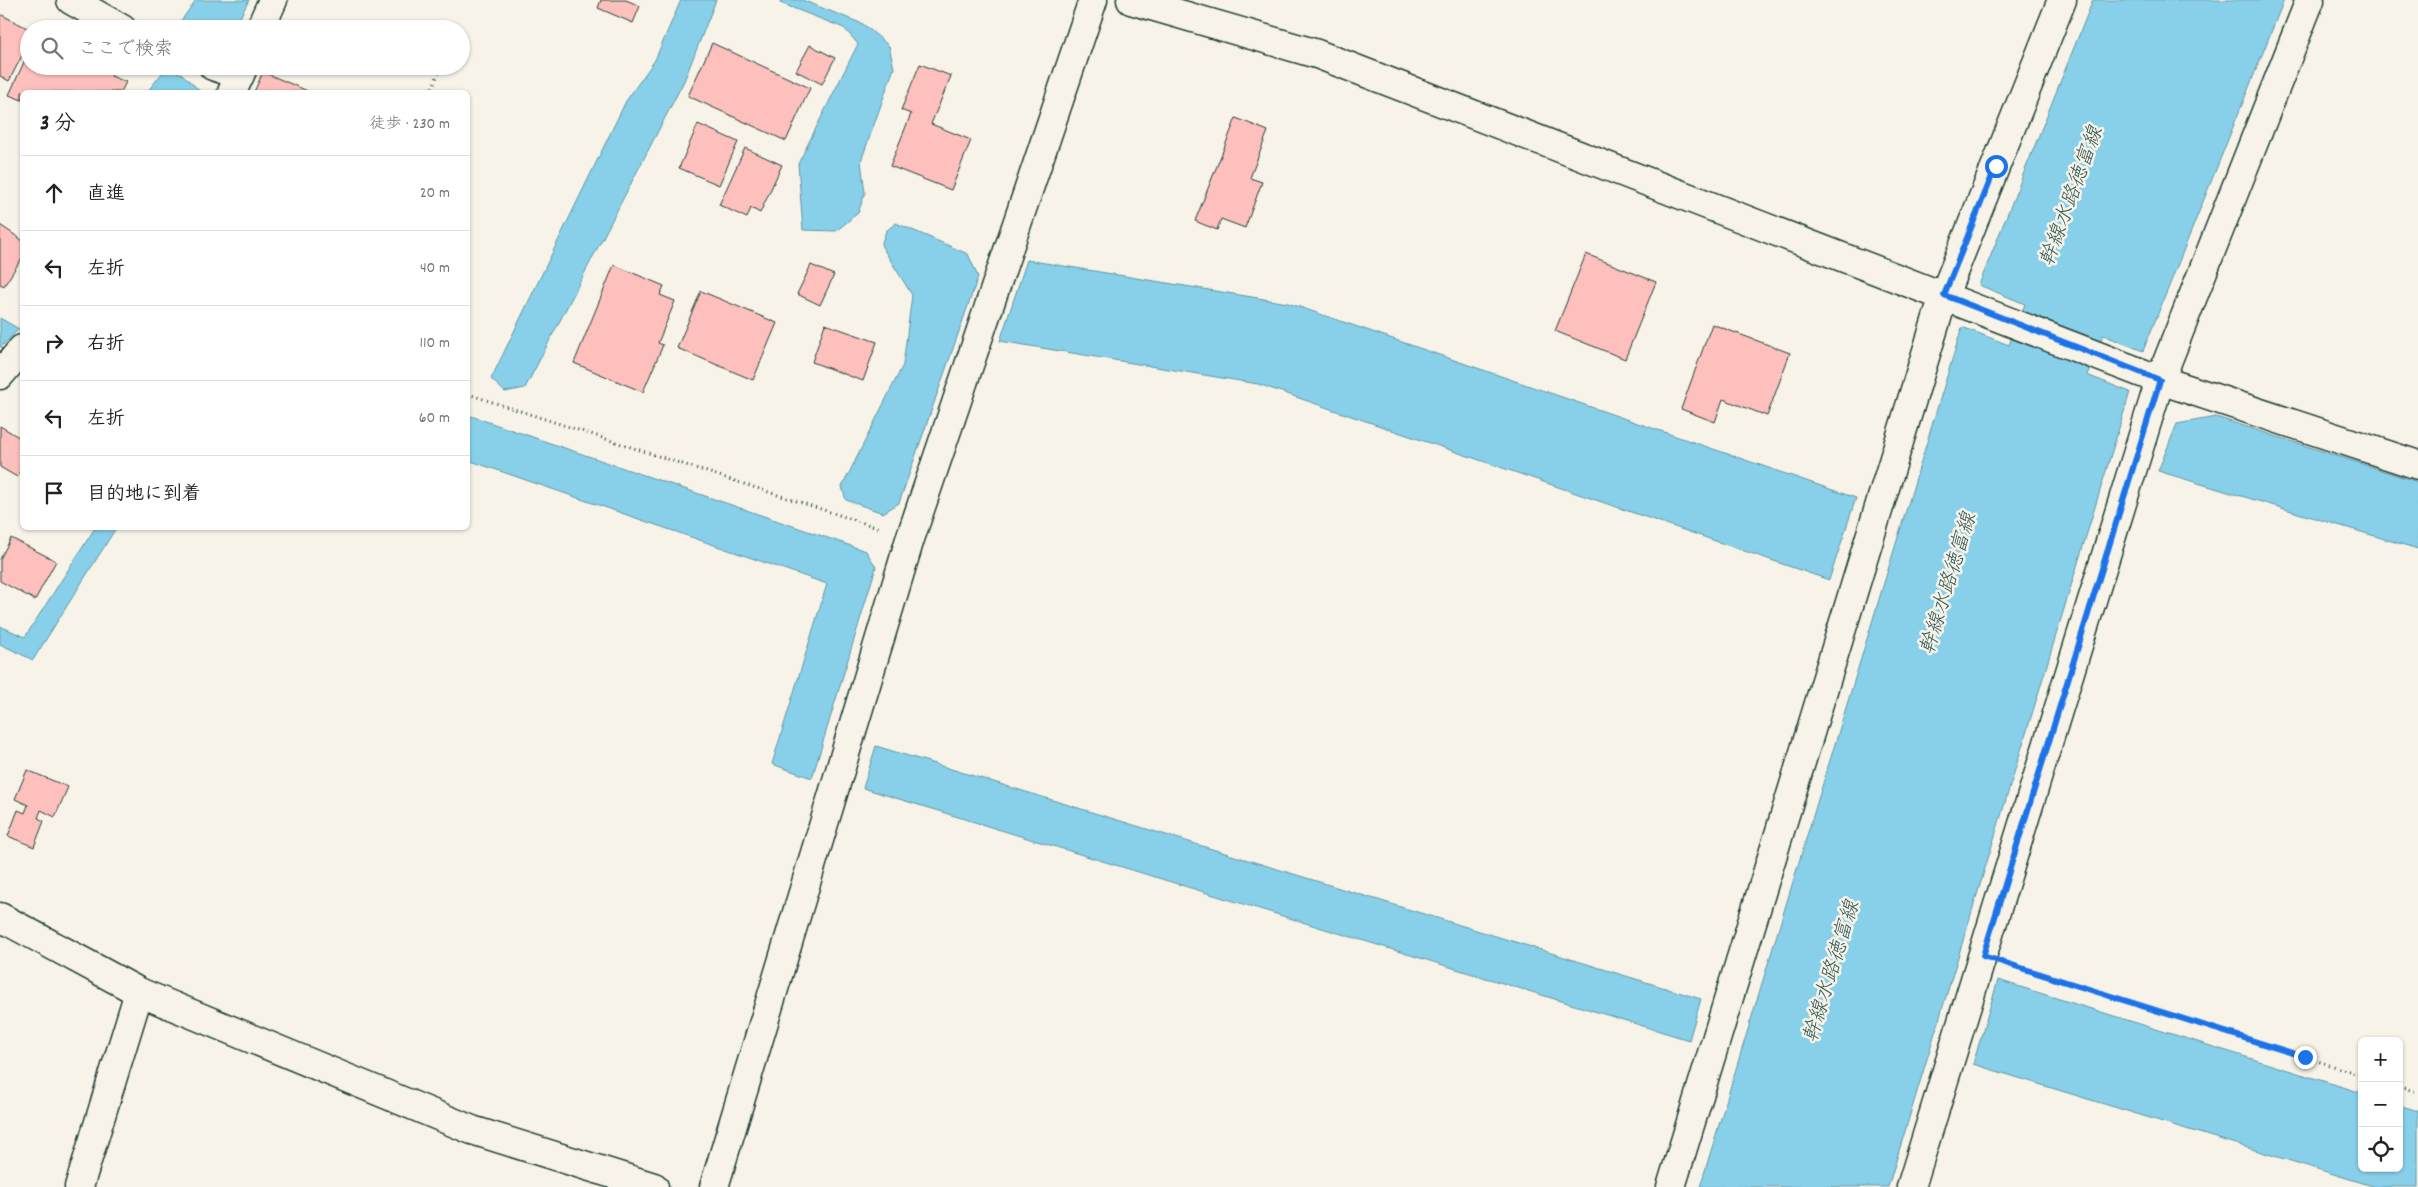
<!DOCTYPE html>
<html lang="ja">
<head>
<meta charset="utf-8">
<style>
  body { margin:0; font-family:Dekko,"Klee One",sans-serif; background:#f2f2f2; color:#222 }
  .controls { position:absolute; right:15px; bottom:15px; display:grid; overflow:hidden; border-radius:8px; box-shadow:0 1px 4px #0004 }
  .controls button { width:45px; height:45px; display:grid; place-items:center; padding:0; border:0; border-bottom:1px solid #e0e0e0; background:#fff; color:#222; font:25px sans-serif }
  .stop { position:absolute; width:15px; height:15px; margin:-11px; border:4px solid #1a73e8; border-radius:50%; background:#fff }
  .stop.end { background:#1a73e8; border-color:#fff; box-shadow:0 1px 5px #0008 }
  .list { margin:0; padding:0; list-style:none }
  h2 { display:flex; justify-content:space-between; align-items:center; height:65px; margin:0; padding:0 20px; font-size:21px }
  h2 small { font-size:16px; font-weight:400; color:#767676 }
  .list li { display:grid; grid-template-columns:32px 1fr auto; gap:15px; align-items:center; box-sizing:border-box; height:75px; padding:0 20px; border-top:1px solid #e0e0e0 }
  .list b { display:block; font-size:19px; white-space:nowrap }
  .list em { font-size:16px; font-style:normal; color:#767676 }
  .icon { flex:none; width:28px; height:28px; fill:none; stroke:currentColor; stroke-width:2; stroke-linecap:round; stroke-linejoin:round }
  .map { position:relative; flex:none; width:2418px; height:1187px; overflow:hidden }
  .search { position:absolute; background:#fff; box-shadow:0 1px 4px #0004; left:20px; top:20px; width:450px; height:55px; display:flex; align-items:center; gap:12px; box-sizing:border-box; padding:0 18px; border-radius:28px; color:#767676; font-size:19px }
  .panel { position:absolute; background:#fff; box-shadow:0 1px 4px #0004; left:20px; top:90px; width:450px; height:440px; border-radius:8px }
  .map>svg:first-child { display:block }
</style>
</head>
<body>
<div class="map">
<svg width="2418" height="1187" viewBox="0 0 2418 1187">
  <rect width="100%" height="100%" fill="#f7f3e8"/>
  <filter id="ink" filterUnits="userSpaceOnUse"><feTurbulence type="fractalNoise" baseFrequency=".02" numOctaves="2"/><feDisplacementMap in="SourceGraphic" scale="10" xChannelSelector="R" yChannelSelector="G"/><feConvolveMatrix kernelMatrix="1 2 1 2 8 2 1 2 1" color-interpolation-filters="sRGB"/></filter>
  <g filter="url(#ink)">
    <path fill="#88d0ea" stroke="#5e95a1" d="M196 0H249L234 29H175Z
      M681 0H716L684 81 525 388 505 392 491 379 626 101 655 60Z
      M781 0H802L863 24 889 46 894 68 861 161 865 193 858 213 836 231 803 230 798 164 858 44 844 28 780 3Z
      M2093 0H2284L2143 351 2103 335 2087 375 2130 392 1888 1187H1700L1962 327 2009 345 2025 304 1979 285Z
      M167 67 182 74 200 91 199 92H147Z
      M896 223 968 254 978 277 899 503 883 513 846 500 842 487 903 365 912 295 881 245 886 231Z
      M1027 260 1288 303 1856 498 1829 580 1258 384 1000 341Z
      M0 318 19 329 1 347H0Z
      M468 415 866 551 876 567 812 778 772 764 827 584 468 460Z
      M2216 417 2418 482V549L2158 471 2177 424Z
      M95 528H116L33 660 0 644V626L25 637Z
      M876 746 1701 999 1689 1040 863 788Z
      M1998 980 2362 1093V1168H2399V1105L2418 1111V1187H2376L1973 1064Z"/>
    <path fill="#fdc0bd" stroke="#1f3d34" d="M601 0H626L640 6 633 23 598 8Z
      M0 14 29 29V42L9 81 0 76Z
      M712 43 810 88 786 141 688 96Z
      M810 45 835 58 822 84 796 71Z
      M29 51V66H107L114 69 111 76 126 82 121 92H22V100L9 95Z
      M920 64 951 76 931 124 971 140 951 190 890 166 911 114 901 110Z
      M263 72 310 92H254Z
      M1236 118 1268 131 1250 178 1262 182 1245 228 1221 219 1217 230 1195 221Z
      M698 124 738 142 719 185 679 168Z
      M745 148 782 165 760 213 751 208 747 218 719 205Z
      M0 225 22 240V258L4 286 0 284Z
      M1586 254 1656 282 1625 359 1555 331Z
      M614 265 664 286 660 295 675 301 658 343 663 345 643 392 574 363Z
      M811 265 834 275 820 305 797 294Z
      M701 291 777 323 753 380 677 348Z
      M825 324 877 342 863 381 812 362Z
      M1712 324 1790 353 1767 416 1723 399 1715 422 1681 409Z
      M0 426 22 439V468L17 477 0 467Z
      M11 538 56 561 35 600 0 581V559Z
      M27 770 68 787 55 817 41 810 38 818 44 821 34 847 8 836 18 810 25 813 28 805 15 799Z"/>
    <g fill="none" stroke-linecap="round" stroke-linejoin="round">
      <g stroke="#1f3d34" stroke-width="31">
        <path id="minor" d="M71 0 122 29
          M1131 0 1317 54 2160 380 2418 465
          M260 29 273 0
          M213 66 240 75
          M232 92 244 66
          M0 375 22 349
          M79 1187 139 992
          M714 1187 910 539 1093 0
          M1671 1187 1944 295 2062 0
          M1911 1187 2160 380 2310 0"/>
      </g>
      <g stroke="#1f3d34" stroke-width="31">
        <path id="tertiary" d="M0 917 139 992 472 1130 654 1187"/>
      </g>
      <path stroke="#1f3d34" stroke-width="3" stroke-dasharray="1 4" stroke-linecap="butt" d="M459 29 460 27
        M430 92 442 66
        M468 394 879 528
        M2014 966 2362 1075
        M2399 1087 2418 1092"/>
      <use href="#minor" stroke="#f7f3e8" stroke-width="28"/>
      <use href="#tertiary" stroke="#f7f3e8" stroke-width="28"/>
    </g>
  </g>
  <g fill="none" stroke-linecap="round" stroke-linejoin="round" filter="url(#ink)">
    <path stroke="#1a73e8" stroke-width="6" d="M1996 166 1944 295 2160 380 1983 956 2305 1057"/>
  </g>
  <g text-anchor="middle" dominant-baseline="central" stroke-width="5" stroke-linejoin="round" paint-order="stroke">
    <g font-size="21" font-style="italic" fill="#345a58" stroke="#f7f3e8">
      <text transform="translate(2073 197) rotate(-70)">幹線水路徳富線</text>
      <text transform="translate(1950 584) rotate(-73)">幹線水路徳富線</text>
      <text transform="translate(1833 972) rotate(-73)">幹線水路徳富線</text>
    </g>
  </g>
</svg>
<div class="controls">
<button>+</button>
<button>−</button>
<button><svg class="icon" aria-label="locate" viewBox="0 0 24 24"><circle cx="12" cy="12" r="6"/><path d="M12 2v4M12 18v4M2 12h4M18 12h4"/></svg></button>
</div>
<div class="stop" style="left:1996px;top:166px"></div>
<div class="stop end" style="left:2305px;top:1057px"></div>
<div class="search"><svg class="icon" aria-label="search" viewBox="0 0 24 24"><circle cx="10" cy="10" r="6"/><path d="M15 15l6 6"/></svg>ここで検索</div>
<section class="panel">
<h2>3 分<small>徒歩 · 230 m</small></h2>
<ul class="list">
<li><svg class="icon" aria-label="ahead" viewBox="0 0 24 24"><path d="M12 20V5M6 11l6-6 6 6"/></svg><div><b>直進</b></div><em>20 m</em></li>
<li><svg class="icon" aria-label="left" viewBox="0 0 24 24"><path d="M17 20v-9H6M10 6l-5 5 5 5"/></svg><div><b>左折</b></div><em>40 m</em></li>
<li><svg class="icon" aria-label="right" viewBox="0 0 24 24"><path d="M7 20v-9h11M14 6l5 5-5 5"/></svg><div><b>右折</b></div><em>110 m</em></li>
<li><svg class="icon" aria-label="left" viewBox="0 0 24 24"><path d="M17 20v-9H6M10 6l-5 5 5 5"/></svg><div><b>左折</b></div><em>60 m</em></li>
<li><svg class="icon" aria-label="arrive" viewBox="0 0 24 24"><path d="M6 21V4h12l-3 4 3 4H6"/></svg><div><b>目的地に到着</b></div></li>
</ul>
</section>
</div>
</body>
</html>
